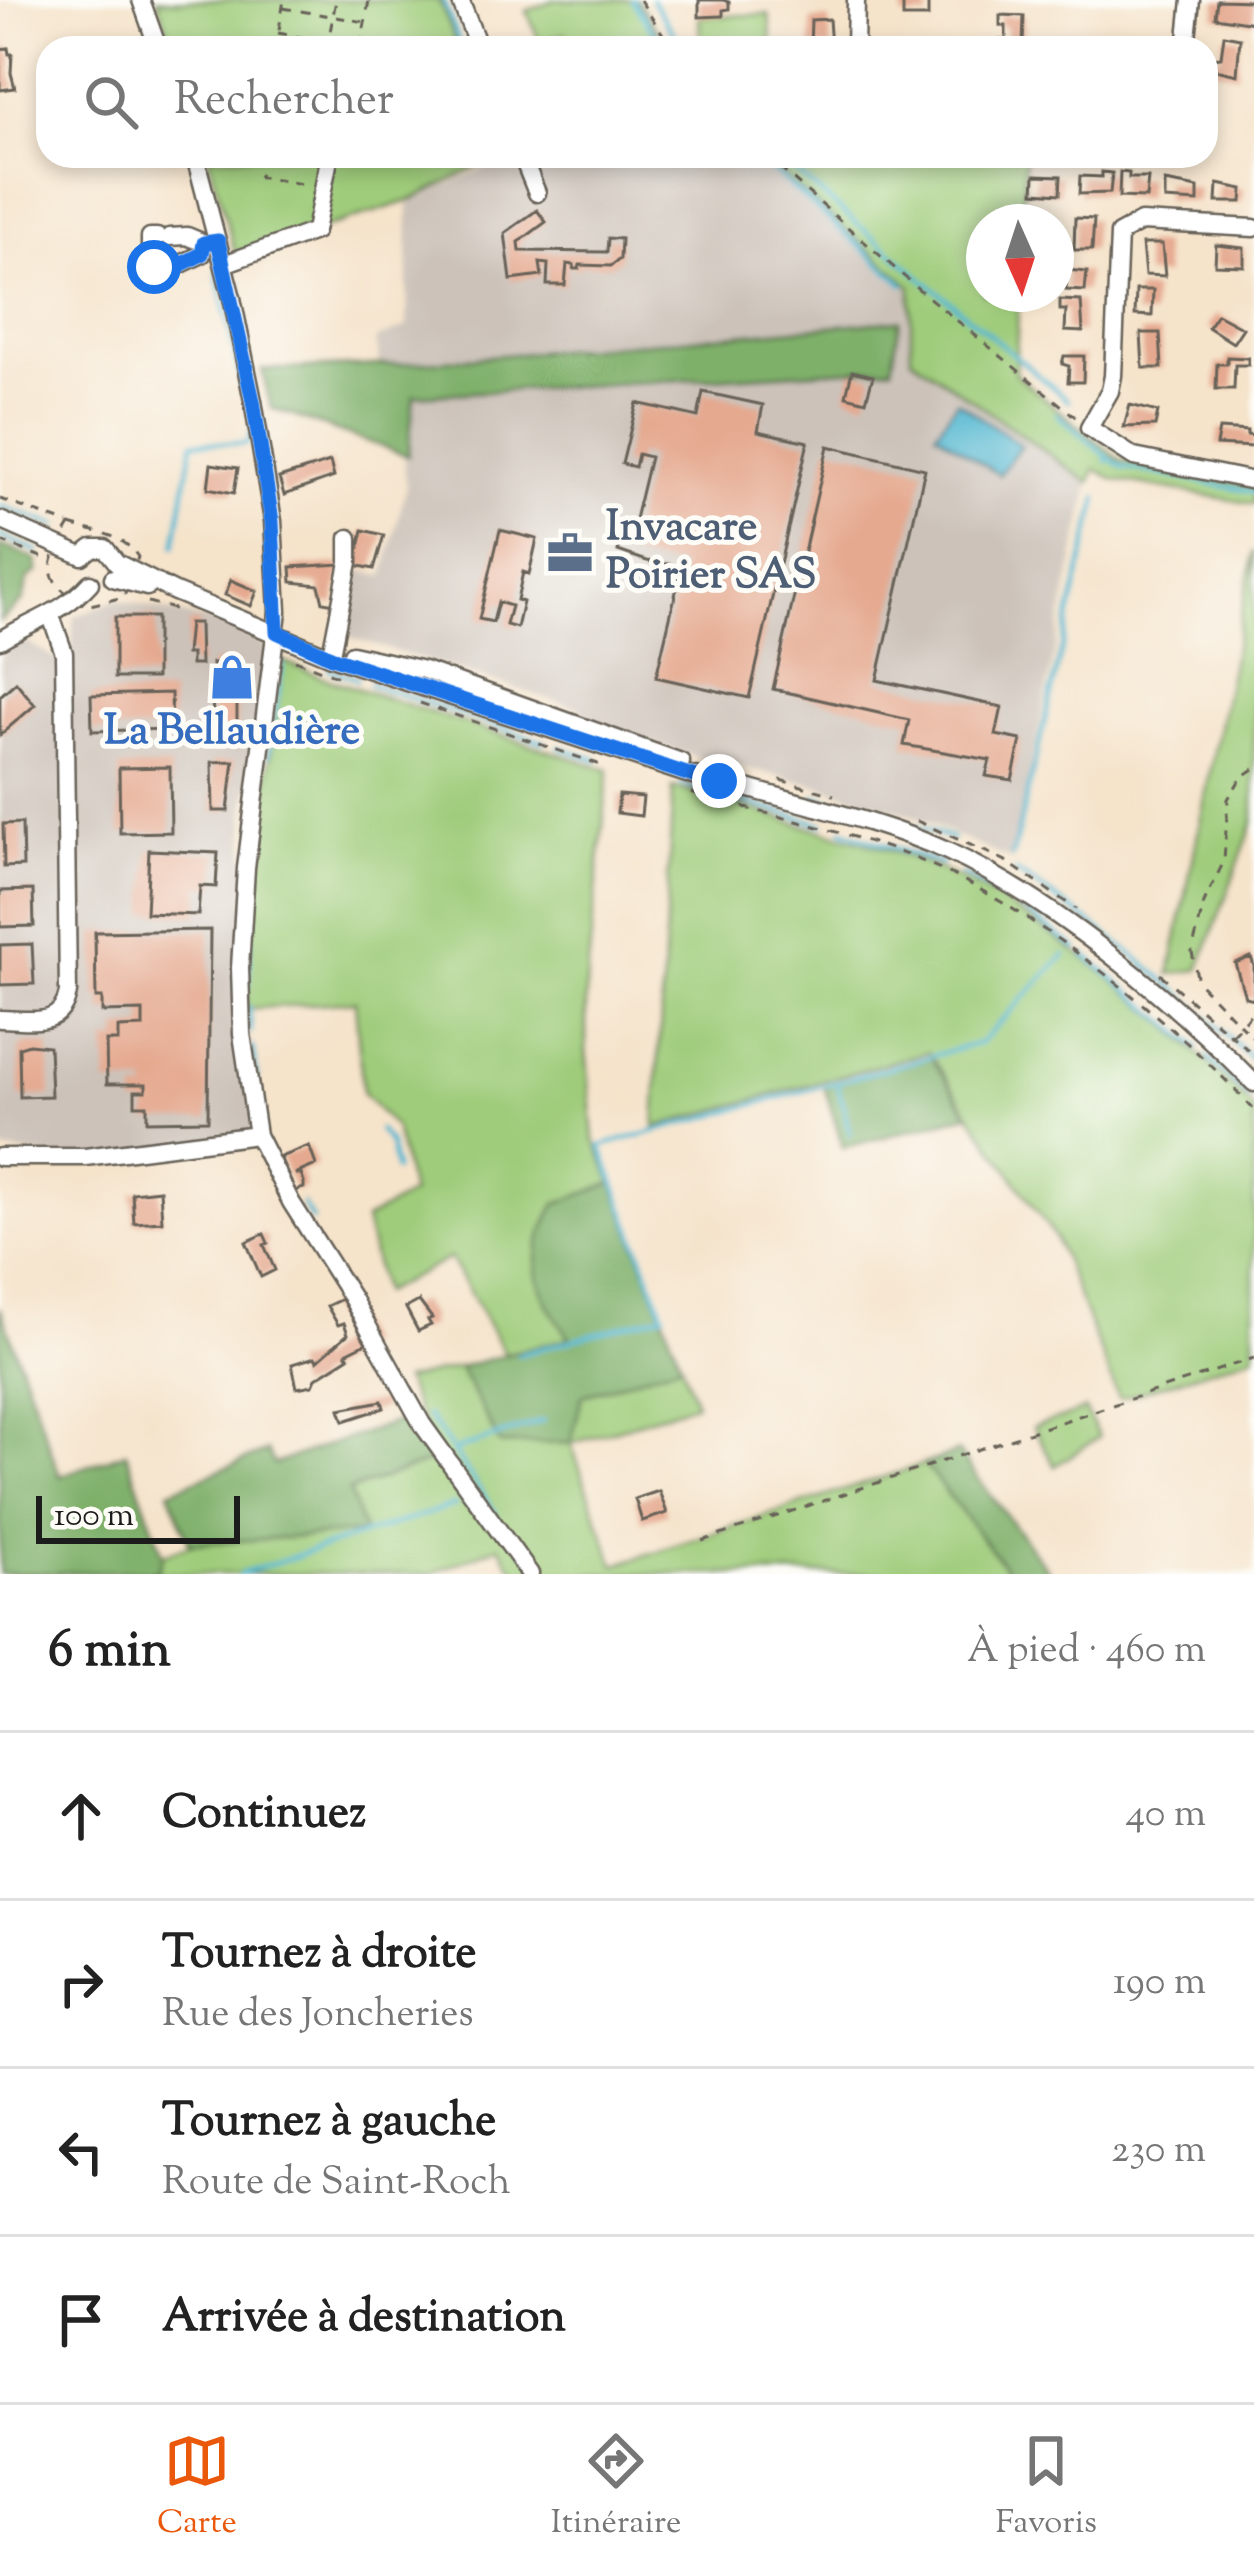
<!DOCTYPE html>
<html lang="fr">
<head>
<meta charset="utf-8">
<style>
  body { margin:0; font-family:"Sorts Mill Goudy",serif; background:#f6f6f6; color:#222 }
  .compass { position:absolute; left:966px; top:204px; width:108px; height:108px; border-radius:50%; background:#fff; box-shadow:0 6px 18px #0003; rotate:177deg }
  .scale { position:absolute; left:36px; bottom:30px; width:204px; box-sizing:border-box; padding-left:12px; border:6px solid #1c1c1c; border-top:0; font-size:33px; line-height:42px; white-space:nowrap; color:#1c1c1c; -webkit-text-stroke:9px #fdfcf7; paint-order:stroke }
  .stop { position:absolute; width:36px; height:36px; margin:-27px; border:9px solid #1a73e8; border-radius:50%; background:#fff }
  .stop.end { background:#1a73e8; border-color:#fff; box-shadow:0 3px 12px #0008 }
  .list { margin:0; padding:0; list-style:none }
  h2 { display:flex; justify-content:space-between; align-items:center; height:156px; margin:0; padding:0 48px; font-size:51px }
  h2 small { font-size:39px; font-weight:400; color:#767676 }
  .list li { display:grid; grid-template-columns:78px 1fr auto; gap:36px; align-items:center; box-sizing:border-box; height:168px; padding:0 48px; border-top:3px solid #e0e0e0 }
  .list b { display:block; font-size:45px; white-space:nowrap }
  .list p { margin:0; font-size:39px; white-space:nowrap; color:#767676 }
  .list em { font-size:39px; font-style:normal; color:#767676 }
  .icon { flex:none; width:66px; height:66px; fill:none; stroke:currentColor; stroke-width:2; stroke-linecap:round; stroke-linejoin:round }
  .map { position:relative; flex:none; width:1254px; height:1574px; overflow:hidden }
  .search { position:absolute; background:#fff; box-shadow:0 6px 18px #0003; left:36px; right:36px; top:36px; height:132px; display:flex; align-items:center; gap:30px; box-sizing:border-box; padding:0 42px; border-radius:36px; color:#767676; font-size:45px }
  .sheet { height:828px; background:#fff }
  nav { display:flex; justify-content:space-around; align-items:center; box-sizing:border-box; height:168px; border-top:3px solid #e0e0e0; background:#fff; font-size:33px; color:#767676 }
  nav a { display:grid; justify-items:center; gap:6px }
  nav .on { color:#ea580c }
  .map>svg:first-child { display:block }
</style>
</head>
<body>
<div class="map">
<svg width="1254" height="1574" viewBox="0 0 1254 1574">
  <rect width="100%" height="100%" fill="#fdfcf7"/>
  <filter id="ink" filterUnits="userSpaceOnUse"><feTurbulence type="fractalNoise" baseFrequency=".00833" numOctaves="2"/><feDisplacementMap in="SourceGraphic" scale="24" xChannelSelector="R" yChannelSelector="G"/><feConvolveMatrix kernelMatrix="1 2 1 2 8 2 1 2 1" color-interpolation-filters="sRGB"/></filter>
  <filter id="wash" filterUnits="userSpaceOnUse"><feTurbulence type="fractalNoise" baseFrequency=".004" numOctaves="4" result="noise"/><feDisplacementMap in="SourceGraphic" scale="48" xChannelSelector="R" yChannelSelector="G"/><feGaussianBlur stdDeviation="2.7" result="paint"/><feColorMatrix in="noise" values="0 0 0 0 0 0 0 0 0 0 0 0 0 0 0 0 0 1.4 0 .05"/><feComposite in="paint" operator="in"/></filter>
  <g filter="url(#wash)">
    <rect width="100%" height="100%" fill="#f5e3ca"/>
    <path fill="#ccc2b9" d="M499 156H620L622 160 636 156H761L911 286V357L1090 483 1011 860 903 812 816 785 682 753 584 718 580 708 340 634 354 569 384 576 406 488 399 384 383 386 376 339 407 327 409 201 499 162Z
      M116 600 219 623 265 645 269 654 245 808 246 1009 262 1137 79 1160 0 1150V655L23 640 54 658 71 659 74 617Z"/>
    <path fill="#9fcc7a" stroke="#5e744b" stroke-width="3" d="M157 0H439L458 48H174Z
      M553 0H637L669 48H571L565 33 540 43 527 11Z
      M769 14 772 48H700L699 17Z
      M208 156H499L409 201 236 256Z
      M761 156H1025L1022 222H984V294H1019L1015 374 1120 460 1254 486V504L1115 480 1095 469 1090 483 911 357V286Z
      M1254 551V820L1199 970 1170 974Z
      M283 661 322 677 609 770 586 985V1049L594 1138 613 1183 556 1204 571 1338 505 1354 450 1258 382 1293 365 1220 411 1194 395 1128 363 1093 355 1001 246 1009 251 907Z
      M673 788C715 796 756 811 796 823 849 838 903 851 952 875 1053 924 1179 1027 1254 1110V1355L1119 1399 1055 1238 928 1052 655 1127Z
      M681 1363 696 1403 571 1444 615 1565 924 1464 1010 1574H517L499 1546 430 1574H150L157 1571 163 1555 190 1544 363 1532 348 1492 437 1458 404 1380 459 1367 500 1444 570 1443 582 1396Z
      M1085 1410 1099 1437 1055 1466 1033 1427Z"/>
    <path fill="#7fb06a" stroke="#4e6643" stroke-width="3" d="M900 320 892 367 414 396 408 456 271 408 262 370 401 364Z
      M0 545 36 559 38 572 28 579 23 601 0 621Z
      M930 1056 969 1114 843 1148 824 1086Z
      M613 1183 681 1363 582 1396 571 1443 500 1444 459 1367 570 1338C534 1288 524 1262 556 1204Z
      M0 1307 60 1476 126 1452 163 1555 157 1571 0 1574Z
      M409 1417 437 1459 349 1491 364 1533 190 1544 169 1491 267 1451 274 1464Z
      M958 1452 1051 1574H1010L924 1464Z"/>
    <path fill="#53b7d1" stroke="#386a76" stroke-width="3" d="M957 401 1021 445 999 475 936 432Z"/>
    <g fill="none" stroke-linecap="round" stroke-linejoin="round">
      <path stroke="#53b7d1" stroke-width="4.5" d="M443 0 462 48
        M632 0 664 48
        M652 0 683 48
        M755 156 904 284
        M776 156 1068 400
        M635 163 654 156
        M217 273 243 391
        M1057 414 1109 458 1107 461
        M1109 458 1123 467 1254 492
        M0 506 57 526
        M0 536 38 551
        M175 546 193 442 247 444 251 431
        M329 669 357 679
        M370 684 544 742
        M559 747 598 760
        M268 756 283 665
        M681 784 823 824
        M816 796 952 839
        M842 830 942 864
        M1012 857 1098 498
        M1016 872C1100 926 1184 991 1254 1062
        M962 874 1018 905 1077 949
        M1085 955 1198 1047
        M249 984 250 935
        M249 1007 251 1031
        M253 1048 257 1078
        M1208 1057 1250 1097
        M837 1082 850 1134
        M379 1130 390 1144 395 1170
        M0 1165H48
        M303 1204 312 1220
        M518 1355 664 1314 601 1146 980 1043 1065 955
        M427 1415 496 1513
        M453 1451 543 1421
        M240 1574 455 1505"/>
    </g>
    <g id="blocks">
      <path fill="#e5a98f" d="M699 0H723L729 2V9L723 10V16L699 17Z
        M903 0H928V17H903Z
        M1217 0 1254 1V23L1215 17Z
        M1000 15 1024 16 1023 47 1000 48V40H1006V26H1000Z
        M829 19 831 48H810L811 20Z
        M1224 35 1240 38 1237 75 1212 69 1213 58 1221 57Z
        M8 48 9 54H12L11 73 15 88 0 90V49Z
        M1102 172 1112 173 1110 193 1079 194 1080 176 1102 177Z
        M1120 172 1129 173V178H1148L1146 198 1119 197Z
        M1035 175 1061 176 1060 194 1034 192Z
        M1165 182 1198 188V202L1165 200Z
        M1218 184 1243 189 1242 202H1217Z
        M537 210 546 222 519 242 520 251 607 252 608 238 621 239 620 259 611 266 580 265 579 269H574V265L567 264 565 285H547L548 264 540 263 542 276 511 280 505 233Z
        M1075 218 1094 219 1092 250H1074Z
        M1142 244H1162L1165 276 1145 275Z
        M1216 245 1244 248V266L1215 265Z
        M1067 270 1087 272 1085 291 1066 290Z
        M1136 290H1153L1152 316 1135 315Z
        M1060 300 1081 301 1083 332 1065 331 1066 310H1060Z
        M1217 314 1243 328 1233 343 1208 327Z
        M1141 333H1160L1162 368H1143Z
        M1064 356H1084L1083 382H1068L1069 366 1062 364Z
        M1227 357 1248 358V365H1235L1234 389H1216L1217 364H1227Z
        M852 371 873 376 866 401 846 396Z
        M703 392 763 405 758 431 808 442 749 698 656 677 682 566 647 561 618 551 622 538 630 540 650 457 638 454 635 467 622 464 637 403 698 417Z
        M1130 405 1158 412 1155 426 1124 427Z
        M1219 429 1247 431V435L1254 436V447L1216 445Z
        M828 446 925 469 877 680 1002 707 996 735 1021 740 1012 780 986 776 990 760 904 745 909 720 773 689Z
        M330 462 334 477 284 495 279 478Z
        M211 464 238 468 234 493 208 488Z
        M363 530 384 535 374 569 355 565Z
        M500 530 537 539 529 574 523 572 517 600 523 602 517 628 506 625 511 606 498 602 493 622 479 619Z
        M341 564 335 604 323 602 319 585 292 582 291 567Z
        M231 580 257 591 251 606 225 595Z
        M115 617H156V678H115Z
        M189 623H199L200 665H191V654H186Z
        M237 662V729H220V736H213L212 663Z
        M16 682 35 705 0 735V696Z
        M171 693 172 729 92 731 91 695Z
        M234 761 228 811H213L212 762Z
        M170 767 171 832 120 833 119 768Z
        M619 795 643 797 641 816 617 813Z
        M22 823 23 866 4 867 3 824Z
        M149 850 218 853 216 887 200 886 198 915 146 913Z
        M33 890 34 926 0 927V891Z
        M210 930 208 1120 147 1121V1105H135V1091H146V1084H107L106 1041H118V1028L143 1027V1011L102 1012V998H96L95 932Z
        M32 944 34 984 0 985V945Z
        M1251 957 1254 966V999L1245 997 1235 963Z
        M29 1044 49 1046 51 1096 20 1097 19 1047Z
        M309 1146 316 1165 295 1174H301L304 1182V1188L295 1191 280 1157Z
        M160 1190 162 1221 134 1223 132 1193Z
        M264 1234 268 1243 264 1245 275 1270 261 1277 246 1242Z
        M342 1299 366 1343 346 1353 349 1357 316 1378 313 1385 297 1388 292 1364 315 1357 317 1361 348 1334 344 1323 338 1325 327 1306Z
        M419 1301 432 1318 428 1320 431 1325 418 1331 406 1308Z
        M382 1401 384 1408 344 1421 340 1409Z
        M659 1491 667 1513 642 1521 635 1499Z"/>
    </g>
  </g>
  <g filter="url(#ink)">
    <use href="#blocks" fill-opacity="0" stroke="#686259" stroke-width="3"/>
    <g fill="none" stroke-linecap="round" stroke-linejoin="round">
      <g stroke="#686259" stroke-width="21">
        <path id="minor" d="M141 0 158 48
          M460 0 479 48
          M855 48 856 0
          M1186 48 1191 0
          M195 156 232 298 253 401 273 521 278 611 246 868 240 968 242 1034 257 1135 291 1202 352 1298 422 1424 530 1574
          M522 156 537 193
          M1254 228 1141 222 1119 234 1113 376 1110 391 1089 428 1134 457 1254 481
          M157 237H150V261L154 267H175L202 254 204 243 187 236 169 237
          M224 264 315 231 329 159
          M0 520 82 556
          M82 556 92 548H105L117 563 175 592 331 657 693 776 719 780C795 803 876 819 947 851 1052 899 1174 1001 1254 1083
          M113 578 147 587
          M0 640C32 621 64 612 90 583
          M332 649 349 562V538
          M352 654 424 670 681 762
          M0 1019C30 1019 61 1029 68 993L64 653 51 616
          M0 1157H85L257 1135"/>
      </g>
      <path stroke="#686259" stroke-width="3" stroke-dasharray="9 9" stroke-linecap="butt" d="M640 0 672 48
        M283 8 365 22
        M278 33 361 48
        M361 46 369 0
        M276 48 284 0
        M327 48 336 0
        M263 156 259 177 308 185
        M766 156 922 292 1078 419
        M0 499 68 524
        M70 525C96 533 121 532 138 557L124 597 86 606C41 580 44 567 70 525Z
        M0 541 49 560
        M148 602 174 609
        M295 660 342 678
        M420 703 598 764 603 761
        M1254 769 1241 778 1228 799 1224 861 1204 903 1192 952 1198 982 1254 1039
        M780 780 834 795
        M691 793C777 818 872 835 953 875 1054 926 1178 1026 1254 1110
        M917 821 1004 860 1076 909
        M1160 974 1254 1055
        M1232 1035 1254 1010
        M702 1541 1254 1358"/>
      <use href="#minor" stroke="#fff" stroke-width="16"/>
    </g>
  </g>
  <g fill="none" stroke-linecap="round" stroke-linejoin="round" filter="url(#ink)">
    <path stroke="#1a73e8" stroke-width="15" d="M154 267H176L202 254 204 243 218 241 253 401 272 521 277 632 331 657 693 776 719 781"/>
  </g>
  <defs>
    <g id="office-bare" transform="scale(3.6)"><path d="M-6-3h4V-5.5h4V-3h4V5H-6ZM-1-4.5V-3h2v-1.5ZM-6 0V1H6V0Z" fill="#5c6f8a" stroke="#fdfcf7" stroke-width="2.5" paint-order="stroke"/></g>
    <g id="shop-bare" transform="scale(3.6)"><path d="M-5-2.5h2.3a2.7 3.5 0 0 1 5.4 0H5L5.5 6h-11ZM-1.5-2.5h3a1.5 2.3 0 0 0-3 0Z" fill="#3f7fe0" stroke="#fdfcf7" stroke-width="2.5" paint-order="stroke"/></g>
  </defs>
  <g fill-rule="evenodd">
    <use href="#office-bare" x="570" y="553"/>
    <use href="#shop-bare" x="232" y="677"/>
  </g>
  <g text-anchor="middle" dominant-baseline="central" stroke-width="10" stroke-linejoin="round" paint-order="stroke">
    <g font-size="42" font-weight="bold" fill="#4e5e75" stroke="#fdfcf7" text-anchor="start">
      <text x="606" y="529">Invacare<tspan x="606" dy="48">Poirier SAS</tspan></text>
    </g>
    <g font-size="42" font-weight="bold" fill="#366cbe" stroke="#fdfcf7">
      <text x="232" y="733">La Bellaudière</text>
    </g>
  </g>
</svg>
<svg class="compass" viewBox="-18 -18 36 36"><path d="M0-13l5 13h-10z" fill="#e53935"/><path d="M0 13l5-13h-10z" fill="#767676"/></svg>
<div class="scale">100 m</div>
<div class="stop" style="left:154px;top:267px"></div>
<div class="stop end" style="left:719px;top:781px"></div>
<div class="search"><svg class="icon" aria-label="search" viewBox="0 0 24 24"><circle cx="10" cy="10" r="6"/><path d="M15 15l6 6"/></svg>Rechercher</div>
</div>
<section class="sheet">
<h2>6 min<small>À pied · 460 m</small></h2>
<ul class="list">
<li><svg class="icon" aria-label="ahead" viewBox="0 0 24 24"><path d="M12 20V5M6 11l6-6 6 6"/></svg><div><b>Continuez</b></div><em>40 m</em></li>
<li><svg class="icon" aria-label="right" viewBox="0 0 24 24"><path d="M7 20v-9h11M14 6l5 5-5 5"/></svg><div><b>Tournez à droite</b><p>Rue des Joncheries</p></div><em>190 m</em></li>
<li><svg class="icon" aria-label="left" viewBox="0 0 24 24"><path d="M17 20v-9H6M10 6l-5 5 5 5"/></svg><div><b>Tournez à gauche</b><p>Route de Saint-Roch</p></div><em>230 m</em></li>
<li><svg class="icon" aria-label="arrive" viewBox="0 0 24 24"><path d="M6 21V4h12l-3 4 3 4H6"/></svg><div><b>Arrivée à destination</b></div></li>
</ul>
</section>
<nav>
<a class="on"><svg class="icon" aria-label="map" viewBox="0 0 24 24"><path d="M3 6l6-2 6 2 6-2v14l-6 2-6-2-6 2zM9 4v14M15 6v14"/></svg>Carte</a>
<a><svg class="icon" aria-label="directions" viewBox="0 0 24 24"><path d="M12 3l9 9-9 9-9-9zM9 14v-3h6M13 9l2 2-2 2"/></svg>Itinéraire</a>
<a><svg class="icon" aria-label="saved" viewBox="0 0 24 24"><path d="M7 4h10v16l-5-4-5 4z"/></svg>Favoris</a>
</nav>
</body>
</html>
